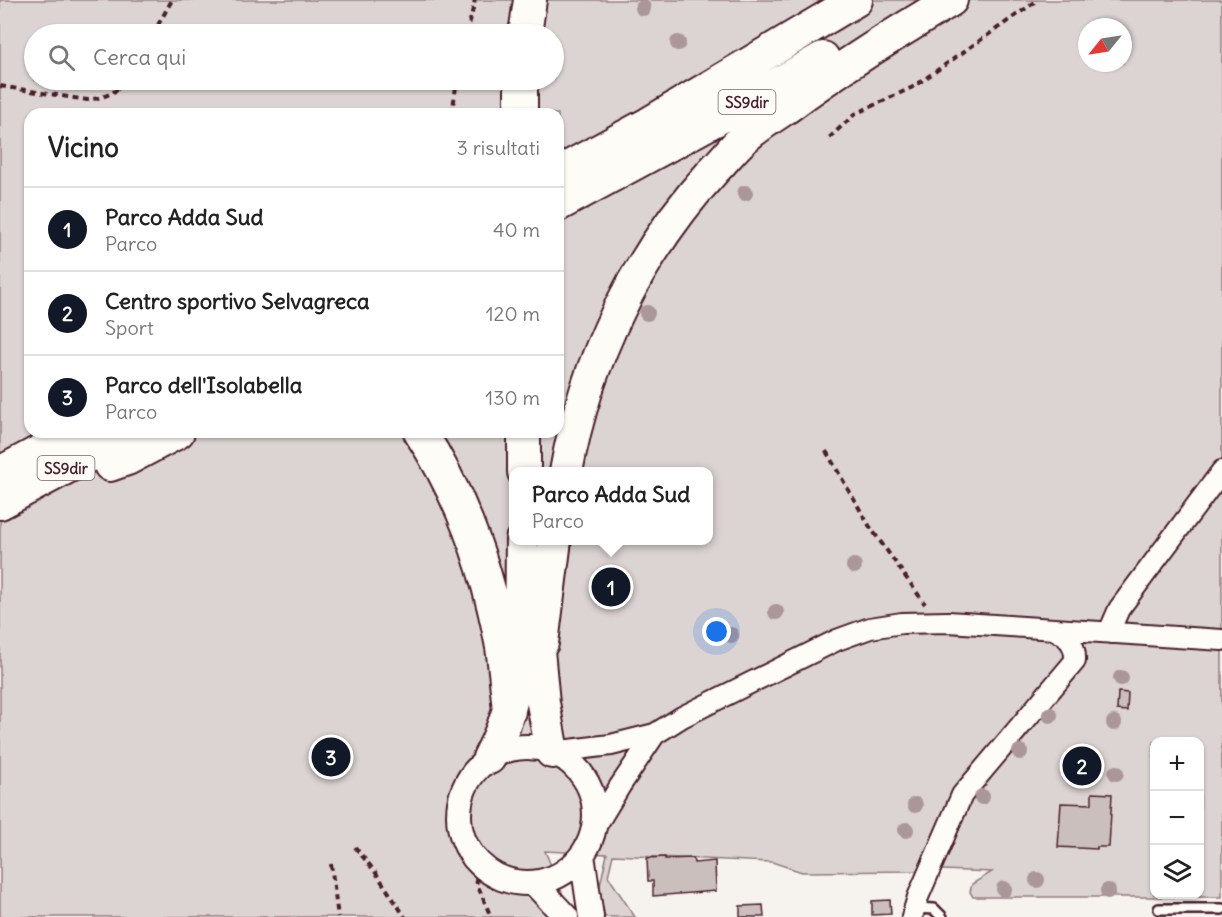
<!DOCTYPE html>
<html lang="it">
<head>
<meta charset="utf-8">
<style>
  body { margin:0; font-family:Delius,sans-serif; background:#f2f2f2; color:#222 }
  .controls { position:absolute; right:18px; bottom:18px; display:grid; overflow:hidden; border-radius:12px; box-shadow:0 2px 4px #0004 }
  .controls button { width:54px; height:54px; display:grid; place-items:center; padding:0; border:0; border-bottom:2px solid #e0e0e0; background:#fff; color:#222; font:30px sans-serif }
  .compass { position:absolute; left:1078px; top:18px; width:54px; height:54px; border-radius:50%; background:#fff; box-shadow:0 2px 4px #0004; rotate:240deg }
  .you { position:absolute; left:717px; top:632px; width:21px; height:21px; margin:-15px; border:4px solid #fff; border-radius:50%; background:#1a73e8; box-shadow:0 0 0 9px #1a73e833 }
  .badge { display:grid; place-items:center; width:39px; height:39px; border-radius:50%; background:#111827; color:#fff; font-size:20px; font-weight:700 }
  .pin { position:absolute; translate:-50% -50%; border:3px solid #fff; box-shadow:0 2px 6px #0006 }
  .popup { position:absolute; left:509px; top:467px; width:204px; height:78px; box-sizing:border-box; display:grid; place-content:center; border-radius:12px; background:#fff; filter:drop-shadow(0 2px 4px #0005); font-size:20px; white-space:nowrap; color:#767676 }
  .popup b { font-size:22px; color:#222 }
  .popup::after { content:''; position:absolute; left:50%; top:100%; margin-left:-12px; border:12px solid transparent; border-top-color:#fff }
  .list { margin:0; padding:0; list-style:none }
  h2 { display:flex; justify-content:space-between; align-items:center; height:78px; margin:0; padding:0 24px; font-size:26px }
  h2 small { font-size:20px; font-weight:400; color:#767676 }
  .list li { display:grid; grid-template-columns:39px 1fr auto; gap:18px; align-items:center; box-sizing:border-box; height:84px; padding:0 24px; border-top:2px solid #e0e0e0 }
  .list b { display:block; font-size:22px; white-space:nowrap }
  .list p { margin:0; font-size:20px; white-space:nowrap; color:#767676 }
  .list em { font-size:20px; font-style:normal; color:#767676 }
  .icon { flex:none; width:33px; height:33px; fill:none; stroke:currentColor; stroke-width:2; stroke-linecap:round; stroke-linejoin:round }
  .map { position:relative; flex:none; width:1222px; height:917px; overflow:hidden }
  .search { position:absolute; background:#fff; box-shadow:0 2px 4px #0004; left:24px; top:24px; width:540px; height:66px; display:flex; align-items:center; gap:15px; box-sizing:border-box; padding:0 21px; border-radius:33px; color:#767676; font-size:22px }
  .panel { position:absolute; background:#fff; box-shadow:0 2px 4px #0004; left:24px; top:108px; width:540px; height:330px; border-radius:18px }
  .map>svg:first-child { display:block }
</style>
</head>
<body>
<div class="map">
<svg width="1222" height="917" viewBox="0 0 1222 917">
  <rect width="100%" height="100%" fill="#f6f3ef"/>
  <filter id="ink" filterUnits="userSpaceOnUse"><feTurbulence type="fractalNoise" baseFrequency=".0167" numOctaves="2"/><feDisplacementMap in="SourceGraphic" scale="12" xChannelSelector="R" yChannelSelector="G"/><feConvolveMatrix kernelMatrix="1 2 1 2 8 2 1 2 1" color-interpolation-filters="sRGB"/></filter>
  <g filter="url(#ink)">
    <path fill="#dcd4d2" stroke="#937a7e" stroke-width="1.5" fill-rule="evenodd" d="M0 0H1222V897H973L970 892 972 884 992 872 917 869 916 871 802 872 772 862 613 855 608 876 635 917H605L599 890 607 854 545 851 572 917H0ZM1087 27H1123V63H1087ZM34 34H554V80H34ZM30 114H558V432H30ZM514 472H708V540H514ZM1154 742H1200V894H1154Z"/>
    <path fill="#cbbfbe" stroke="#4a1f2b" stroke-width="1.5" d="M1118 692 1128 693 1127 711 1117 710Z
      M1092 793 1112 794 1109 847H1097V849L1058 847 1061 803 1092 804Z
      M665 857V859L693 858 694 863 715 861 716 891 653 896V881H648L647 858Z
      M890 900 891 914 872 915V901Z
      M763 905 764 917H740V906Z"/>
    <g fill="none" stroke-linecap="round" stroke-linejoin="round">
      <g stroke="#4a1f2b" stroke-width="14">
        <path id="service" d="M915 908 934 909 942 917
          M1159 909H1222"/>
      </g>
      <g stroke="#4a1f2b" stroke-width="24">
        <path id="minor" d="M1111 633 1112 625 1119 609 1222 471
          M552 752 611 745 655 734 682 717 724 696 837 640 870 628 902 623 948 622 1222 640
          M594 829 620 786 655 734
          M912 917 918 897 962 795 1075 661C1076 644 1068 636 1053 629"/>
      </g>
      <g stroke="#4a1f2b" stroke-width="28">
        <path id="tertiary" d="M459 815a68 68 0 1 1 136 0a68 68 0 1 1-136 0Z
          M582 855 591 917
          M534 883 566 917"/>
      </g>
      <g stroke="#4a1f2b" stroke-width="36">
        <path id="trunk" d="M525 34 530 0
          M521 80V114
          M558 173 648 124 856 0
          M558 205 713 121 823 58
          M420 432C462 496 488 571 502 647 505 668 507 690 509 711
          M524 432V472
          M110 465 127 459 178 432
          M566 472C586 359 638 253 715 169 724 160 733 148 743 139 756 127 772 117 787 107 839 68 895 34 951 0
          M0 473 76 432
          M0 503 133 432
          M535 619 543 703 552 752
          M542 643 555 540
          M489 758C499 739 507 719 512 698 524 650 521 590 522 540"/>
      </g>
      <path stroke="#4a1f2b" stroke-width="4" stroke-dasharray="6 4.5" stroke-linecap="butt" d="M153 34 172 0
        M467 34 475 0
        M0 86 87 100C106 97 114 94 128 80
        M452 114 457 80
        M829 138 855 114 913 87 1038 0
        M826 451 870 527 925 604
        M355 847 376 873 405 917
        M473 857 477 884 491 917
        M331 864 338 917"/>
      <use href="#service" stroke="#fdfcf7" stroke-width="9"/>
      <use href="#minor" stroke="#fdfcf7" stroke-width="20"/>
      <use href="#tertiary" stroke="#fdfcf7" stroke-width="24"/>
      <use href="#trunk" stroke="#fdfcf7" stroke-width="32"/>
    </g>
    <g fill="#ab979a">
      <circle cx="643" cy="8" r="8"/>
      <circle cx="678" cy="43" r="8"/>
      <circle cx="745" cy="193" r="8"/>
      <circle cx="647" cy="313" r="8"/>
      <circle cx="854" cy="566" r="8"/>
      <circle cx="776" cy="612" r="8"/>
      <circle cx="731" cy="635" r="8"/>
      <circle cx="1121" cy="678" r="8"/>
      <circle cx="1050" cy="715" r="8"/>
      <circle cx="1114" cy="723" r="8"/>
      <circle cx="1020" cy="752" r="8"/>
      <circle cx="1116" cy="773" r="8"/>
      <circle cx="982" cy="797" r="8"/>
      <circle cx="915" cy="805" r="8"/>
      <circle cx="906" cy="830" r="8"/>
      <circle cx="1037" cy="880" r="8"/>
      <circle cx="1004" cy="889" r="8"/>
      <circle cx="1108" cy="891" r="8"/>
    </g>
  </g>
  <g text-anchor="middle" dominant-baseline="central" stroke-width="5" stroke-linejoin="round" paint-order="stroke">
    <g fill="#fdfcf7" stroke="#806168" stroke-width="1.5">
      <rect x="718.5" y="90" width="57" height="24" rx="4.5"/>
      <rect x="37.5" y="456" width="57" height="24" rx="4.5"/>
    </g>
    <g font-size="15" font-weight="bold" fill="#4a1f2b">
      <text x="747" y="102">SS9dir</text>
      <text x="66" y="468">SS9dir</text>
    </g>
  </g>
</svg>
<div class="controls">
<button>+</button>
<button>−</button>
<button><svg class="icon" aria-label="layers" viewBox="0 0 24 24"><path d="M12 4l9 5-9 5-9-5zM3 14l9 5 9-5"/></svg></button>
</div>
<svg class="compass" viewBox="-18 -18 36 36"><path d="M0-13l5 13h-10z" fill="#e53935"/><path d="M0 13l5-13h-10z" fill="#767676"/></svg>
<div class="you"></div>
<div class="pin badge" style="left:611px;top:587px">1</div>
<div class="popup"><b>Parco Adda Sud</b>Parco</div>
<div class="pin badge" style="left:1082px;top:766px">2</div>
<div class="pin badge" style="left:331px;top:757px">3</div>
<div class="search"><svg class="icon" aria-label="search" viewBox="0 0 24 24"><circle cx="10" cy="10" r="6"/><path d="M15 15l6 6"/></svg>Cerca qui</div>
<section class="panel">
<h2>Vicino<small>3 risultati</small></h2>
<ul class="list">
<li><span class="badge">1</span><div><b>Parco Adda Sud</b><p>Parco</p></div><em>40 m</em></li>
<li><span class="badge">2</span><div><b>Centro sportivo Selvagreca</b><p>Sport</p></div><em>120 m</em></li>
<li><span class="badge">3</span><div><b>Parco dell'Isolabella</b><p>Parco</p></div><em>130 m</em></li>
</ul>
</section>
</div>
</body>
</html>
